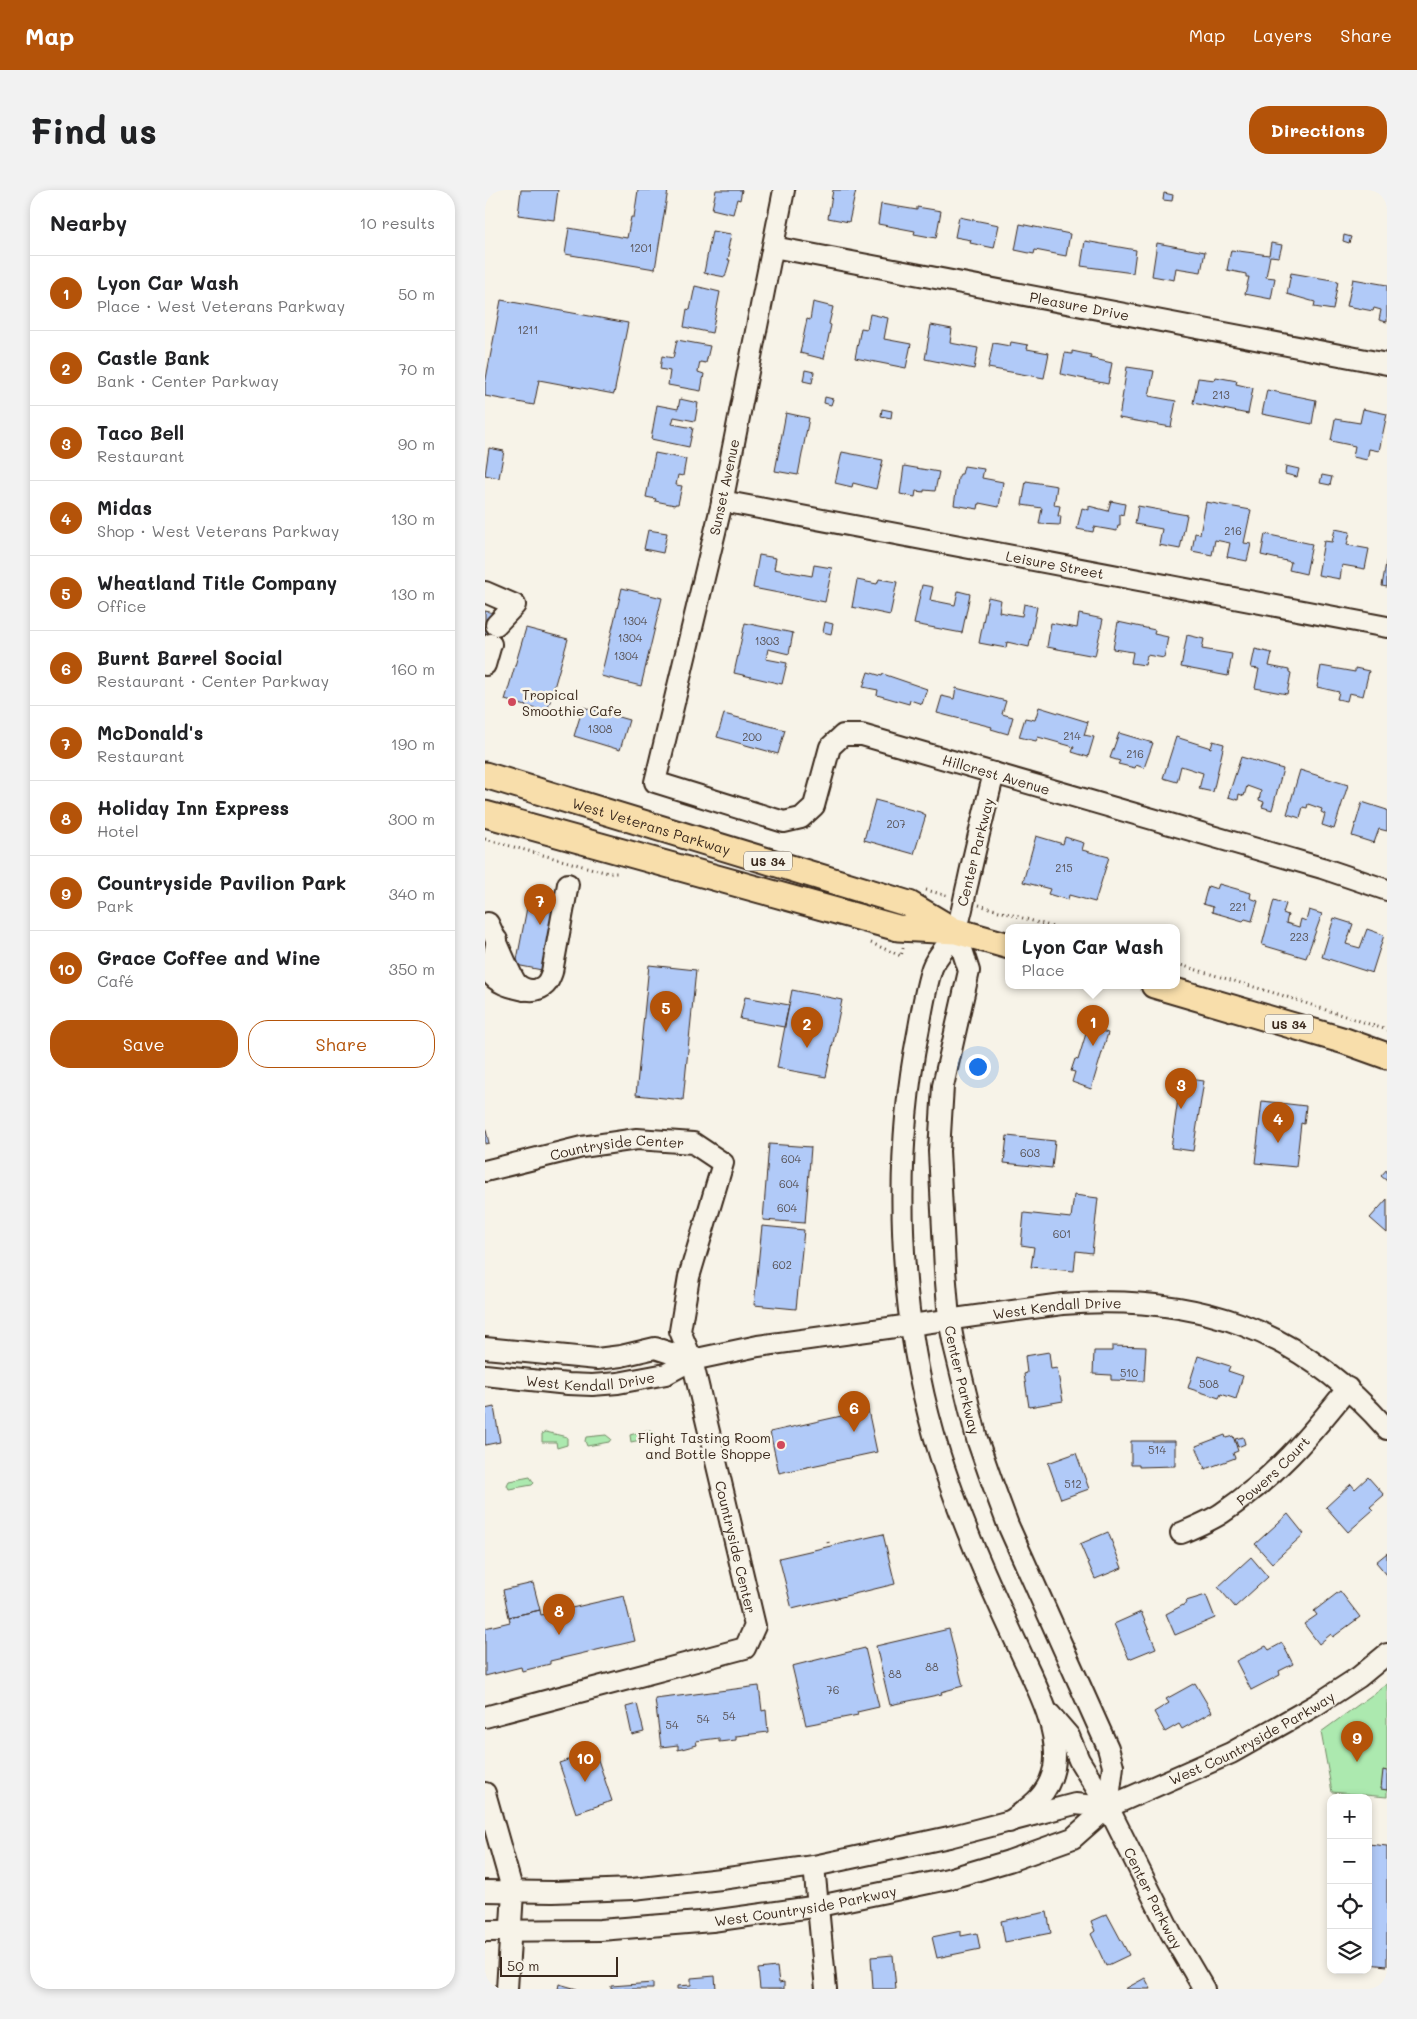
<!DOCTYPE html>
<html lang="en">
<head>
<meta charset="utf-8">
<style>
  body { margin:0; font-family:Mali,sans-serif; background:#f2f2f2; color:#202124 }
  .controls { position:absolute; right:15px; bottom:15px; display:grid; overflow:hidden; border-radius:10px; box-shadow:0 2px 8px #0003 }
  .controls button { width:45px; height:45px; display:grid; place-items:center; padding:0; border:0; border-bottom:1px solid #e0e0e0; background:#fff; color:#202124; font:25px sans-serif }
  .scale { position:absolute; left:15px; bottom:12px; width:118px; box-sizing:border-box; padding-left:5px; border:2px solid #3b2a1e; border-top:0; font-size:14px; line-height:18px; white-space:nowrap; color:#3b2a1e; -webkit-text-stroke:4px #f7f3e8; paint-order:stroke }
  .you { position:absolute; left:492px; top:876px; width:18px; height:18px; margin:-12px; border:4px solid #fff; border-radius:50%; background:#1a73e8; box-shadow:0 0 0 8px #1a73e833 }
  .badge { display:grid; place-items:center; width:32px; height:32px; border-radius:50%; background:#b45309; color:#fff; font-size:16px; font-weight:700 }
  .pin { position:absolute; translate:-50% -41px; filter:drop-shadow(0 1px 2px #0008) }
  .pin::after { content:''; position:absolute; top:26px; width:18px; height:15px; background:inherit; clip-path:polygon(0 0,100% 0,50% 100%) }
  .popup { position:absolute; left:520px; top:734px; width:175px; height:65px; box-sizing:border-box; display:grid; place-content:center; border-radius:10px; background:#fff; filter:drop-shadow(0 1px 4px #0005); font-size:16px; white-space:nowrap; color:#757577 }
  .popup b { font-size:19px; color:#202124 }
  .popup::after { content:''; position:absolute; left:50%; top:100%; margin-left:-10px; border:10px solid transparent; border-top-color:#fff }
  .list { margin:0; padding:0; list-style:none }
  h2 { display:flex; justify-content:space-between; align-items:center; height:65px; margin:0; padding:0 20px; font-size:21px }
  h2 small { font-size:16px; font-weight:400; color:#757577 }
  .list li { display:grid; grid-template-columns:32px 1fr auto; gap:15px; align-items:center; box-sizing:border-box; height:75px; padding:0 20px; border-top:1px solid #e0e0e0 }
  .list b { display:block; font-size:19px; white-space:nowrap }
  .list p { margin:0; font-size:16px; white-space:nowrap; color:#757577 }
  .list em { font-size:16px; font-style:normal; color:#757577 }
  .actions { display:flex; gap:10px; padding:15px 20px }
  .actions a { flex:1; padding:11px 0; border:1px solid #b45309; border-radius:20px; text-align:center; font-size:18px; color:#b45309 }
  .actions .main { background:#b45309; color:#fff }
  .icon { flex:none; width:28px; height:28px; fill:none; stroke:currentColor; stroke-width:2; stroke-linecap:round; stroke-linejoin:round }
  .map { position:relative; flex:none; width:902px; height:1799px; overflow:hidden; border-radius:20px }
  header { display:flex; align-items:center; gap:30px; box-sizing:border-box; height:70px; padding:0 25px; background:#b45309; color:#fff }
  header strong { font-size:24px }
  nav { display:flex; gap:28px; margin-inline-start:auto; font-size:18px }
  .intro { display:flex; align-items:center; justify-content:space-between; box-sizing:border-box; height:120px; padding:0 30px }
  h1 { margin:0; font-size:35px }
  .button { padding:12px 22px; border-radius:20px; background:#b45309; color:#fff; font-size:18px; font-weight:700 }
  main { display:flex; gap:30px; padding:0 30px }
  aside { flex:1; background:#fff; border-radius:20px; box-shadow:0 2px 8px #0003 }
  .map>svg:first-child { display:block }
</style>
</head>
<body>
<header>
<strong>Map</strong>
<nav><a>Map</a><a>Layers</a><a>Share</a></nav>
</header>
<div class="intro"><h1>Find us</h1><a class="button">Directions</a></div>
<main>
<aside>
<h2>Nearby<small>10 results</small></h2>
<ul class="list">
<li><span class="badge">1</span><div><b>Lyon Car Wash</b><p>Place · West Veterans Parkway</p></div><em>50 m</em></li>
<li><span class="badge">2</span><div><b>Castle Bank</b><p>Bank · Center Parkway</p></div><em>70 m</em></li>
<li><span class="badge">3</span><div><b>Taco Bell</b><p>Restaurant</p></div><em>90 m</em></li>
<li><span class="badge">4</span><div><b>Midas</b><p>Shop · West Veterans Parkway</p></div><em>130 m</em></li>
<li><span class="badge">5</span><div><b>Wheatland Title Company</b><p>Office</p></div><em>130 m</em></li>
<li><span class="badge">6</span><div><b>Burnt Barrel Social</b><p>Restaurant · Center Parkway</p></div><em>160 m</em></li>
<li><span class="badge">7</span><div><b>McDonald's</b><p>Restaurant</p></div><em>190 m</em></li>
<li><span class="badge">8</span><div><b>Holiday Inn Express</b><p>Hotel</p></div><em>300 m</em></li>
<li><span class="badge">9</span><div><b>Countryside Pavilion Park</b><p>Park</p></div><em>340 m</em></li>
<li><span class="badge">10</span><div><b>Grace Coffee and Wine</b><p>Café</p></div><em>350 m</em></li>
</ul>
<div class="actions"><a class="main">Save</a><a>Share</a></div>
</aside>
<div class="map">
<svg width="902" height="1799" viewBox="0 0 902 1799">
  <rect width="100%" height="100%" fill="#f7f3e8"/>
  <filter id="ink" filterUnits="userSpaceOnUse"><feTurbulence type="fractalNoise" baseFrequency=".02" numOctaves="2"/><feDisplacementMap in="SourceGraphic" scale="10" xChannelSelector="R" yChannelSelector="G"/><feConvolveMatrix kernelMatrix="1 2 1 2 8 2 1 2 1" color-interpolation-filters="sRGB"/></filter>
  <g filter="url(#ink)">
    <path fill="#ace9af" stroke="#748a66" d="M162 1240 170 1243 169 1247 146 1252 145 1245Z
      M61 1242 82 1247V1255L72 1258 71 1252H57V1244Z
      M121 1245 126 1249 124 1252 102 1256 100 1251 101 1247Z
      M45 1287 49 1293 47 1295 24 1299 22 1295 24 1291Z
      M902 1494V1607L847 1602 836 1542Z"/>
    <path fill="#b1caf8" stroke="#3b2a1e" d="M36 0H73L69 30 33 25Z
      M153 0H183L170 79 80 64 84 38 142 48 146 27H149Z
      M231 0H257L255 10 252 9 248 24 227 19Z
      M348 0H371L364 32 343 28Z
      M679 3 688 5 687 11 678 10Z
      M396 14 432 20V17L456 21 451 48 429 44 430 41 393 34Z
      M474 27 514 35 509 58 485 53 486 50 470 47Z
      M535 34 585 44 581 66 550 60 549 64 530 60Z
      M227 41 246 44 243 59 245 60 243 70H245L240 87 219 83Z
      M859 45 866 47 864 53 858 51Z
      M600 51 651 60 648 83 596 76Z
      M672 53 720 62 716 82 691 78 689 90 667 86Z
      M786 53 797 55 794 67 785 66 781 87 790 88 786 109 760 104 764 87H761V84L742 80 746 60 784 65Z
      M806 83 853 91 848 120 829 117 830 112 802 104Z
      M868 89 902 95V132L894 130 896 120 889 118 888 121 862 116Z
      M210 96 235 102 227 143 199 137 202 119 205 120Z
      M16 110 143 133 129 204 54 190 49 215 0 206V194Z
      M328 112 348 117 344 134 346 135 339 169 315 163 322 129 325 130Z
      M385 124 403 128 399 149 426 154 421 178 370 168 376 138 382 139Z
      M446 135 467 139 465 153 493 158 489 179 440 169Z
      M192 150 225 156 221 173 215 172 213 182 219 184 216 201 183 195 185 181 175 179 177 166 188 168Z
      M526 152 543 155 542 159 564 163 559 188 503 178 508 153 525 156Z
      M587 161 606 165 605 168 627 173 623 194 576 184 580 163 587 164Z
      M642 177 669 181 664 206 691 211 686 237 634 228Z
      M320 180 329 182 327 193 318 191Z
      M731 187 752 191 751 194 768 198 763 224 708 213 713 188 730 190Z
      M782 200 831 210 827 234 777 224Z
      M340 207 348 209 346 215 339 213Z
      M195 209 213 213 210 231 189 227 187 234 208 238 204 257 166 249 172 215 193 219Z
      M397 219 407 221 406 228 396 226Z
      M878 219 902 224 894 261 884 259 882 270 868 267 870 256 846 251 850 229 875 233Z
      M301 223 324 228 313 285 290 281Z
      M4 258 19 261 14 288 0 285Z
      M357 262 398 270 391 299 368 293 367 297 350 293Z
      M170 263 201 269 198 286 193 285 191 295 197 296 193 314H190V315L170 311 171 309 161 307Z
      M419 276 454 282 450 301 439 300V302L431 301 430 307 415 304Z
      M479 276 499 279 497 288 518 292 514 317 494 313 493 319 469 315 473 288 475 284H477Z
      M801 276 814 279 812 287 800 284Z
      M837 285 847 287 845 295 835 293Z
      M541 291 572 296 569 315 575 316 573 326H576L575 335 554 334 557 318 537 315Z
      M626 311 640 314 638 325 635 324V335H633L632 341 609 337 608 342 592 339 597 318 604 320V316L623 321Z
      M721 312 766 320 759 353 766 354 762 371 742 367 745 353 730 350 727 365 707 361 710 343 715 344Z
      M653 316 702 325 695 359 674 355 677 339 650 334Z
      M850 339 865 342 862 355 884 359 880 379 857 375 855 389 833 385 839 351 847 352Z
      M163 340 182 343 178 363 159 359Z
      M780 344 827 354 821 384 804 380 806 372 776 365Z
      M274 365 291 368 289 379 327 386 329 375 347 378 340 412 268 398Z
      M902 367V397L897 396Z
      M394 389 412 392 405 425 367 417 372 390 392 394Z
      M437 395 448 397 445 410 470 415 473 401 485 404 477 443 429 434Z
      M137 398 177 408 156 496 116 486Z
      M503 407 516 410 514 422 537 426 539 414 552 417 544 457 522 452 521 458 494 453Z
      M0 421 9 423 18 437 13 456 0 452Z
      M594 424 618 429 610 466 562 457 566 433 592 438Z
      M340 432 348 434 346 444 338 442Z
      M633 432 670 440 669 444 683 447 679 468 662 465 660 475 646 473 648 462 628 459Z
      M260 433 308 443 304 464 283 459 281 469 302 473 297 494 249 483Z
      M41 438 83 449 62 522 20 510Z
      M702 445 719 449 717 459 747 464 743 486 696 477Z
      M770 459 787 463 784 476 804 480V482L806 483 802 504 770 498 774 479 766 478Z
      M836 476 870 482V478L884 481 878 506 864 503 862 511 852 509 854 502 832 497Z
      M383 482 397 486 398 484 442 499 437 514 425 510 424 514 392 505 393 500 378 497Z
      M471 498 521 511 517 524 528 527 523 544 506 539 507 537 452 523 457 506 469 509Z
      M98 517 144 530 135 560 89 546Z
      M554 517 603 532 599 545 609 547 603 567 587 562 589 557 553 547 551 551 534 547 540 528 550 530Z
      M239 524 300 540 293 564 232 547Z
      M634 543 668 553 659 578 651 575 650 578 633 574 635 571 625 568Z
      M691 547 726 558 728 551 739 554 728 602 714 599 718 583 696 576 692 592 678 588Z
      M756 567 798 579 787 620 777 617 779 612 774 610 776 601 762 596 759 606 754 604 753 610 743 607Z
      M815 580 863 595 849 639 837 635 840 624 836 622 837 619 823 614 822 618 818 617 815 628 802 624Z
      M390 610 435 622 441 625 429 664 379 650Z
      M877 612 902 620V641L894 639 889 653 867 646Z
      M551 646 578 654 580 647 599 653 597 660 624 667 610 712 584 705 583 710 563 704 565 699 538 692Z
      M734 694 766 703 765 708 773 711 767 731 760 729 758 731 727 722 728 717 718 714 723 696 732 699Z
      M44 707 75 713 62 781 31 775Z
      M789 710 801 714 798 723 803 725 801 733 814 737 816 729 821 731 824 720 837 724 821 768 777 755Z
      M849 728 868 734 861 754 875 758 882 739 899 745 887 783 837 767Z
      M164 775 211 780 198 910 151 905Z
      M307 800 357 810 341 887 292 878Z
      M260 807 304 815 299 837 255 829Z
      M603 837 623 843 606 899 587 892 590 882 586 881 590 869 593 870Z
      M696 888 719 891 708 961 686 958Z
      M777 911 821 916 819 934 816 933 811 977 770 973Z
      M0 936 4 953 0 954Z
      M522 946 570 951 567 978 519 973Z
      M284 954 326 957 320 1033 278 1030Z
      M902 979V991L896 986Z
      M589 1005 613 1008 607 1063 591 1061 589 1081 546 1077 549 1057 536 1055 539 1023 586 1028Z
      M902 1009V1043L885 1028Z
      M277 1036 319 1040 311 1119 269 1115Z
      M627 1156 661 1157 659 1191 626 1190V1185L608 1184 609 1161H627Z
      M564 1162 566 1179 572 1178 578 1211 544 1217 539 1184 542 1183 540 1166Z
      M713 1166 745 1176 743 1181 758 1186 751 1209 736 1204 734 1208 703 1198Z
      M9 1217 15 1252 0 1255V1219Z
      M383 1220 392 1262 294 1283 285 1242Z
      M740 1245 741 1248 748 1246 753 1261 748 1263 750 1268 720 1279 711 1256Z
      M758 1247 760 1254 753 1257 750 1249Z
      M646 1251H690V1276L654 1277V1275H646Z
      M591 1263 604 1299 576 1309 563 1273Z
      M883 1287 899 1305 885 1317 888 1320 863 1342 841 1317 866 1294 870 1299Z
      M803 1324 819 1344 787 1373 770 1354Z
      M623 1342 637 1378 610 1389 595 1354Z
      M398 1344 410 1394 307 1419 294 1368Z
      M902 1363V1385L891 1372Z
      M766 1367 783 1387 750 1417 733 1397Z
      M48 1393 55 1420 24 1427 18 1400Z
      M855 1401 875 1427 848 1447 846 1444 834 1454 819 1434 832 1425 829 1421Z
      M721 1405 730 1428 690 1445 681 1424 702 1413 701 1411Z
      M139 1406 150 1451 65 1471V1474L37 1481 36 1477 0 1486V1438L25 1432 24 1427 55 1420 56 1425Z
      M656 1422 671 1458 644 1469 629 1434Z
      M464 1439 478 1496 456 1502 457 1504 405 1515 391 1456Z
      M797 1453 808 1474 794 1481 795 1485 766 1500 751 1471 781 1456 784 1460Z
      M380 1458 394 1517 372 1522 373 1525 321 1535 307 1476Z
      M710 1493 727 1522 697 1539 694 1534 680 1542 669 1522 684 1513 681 1509Z
      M274 1496 277 1521 281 1520 283 1542 251 1546V1550L234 1552V1548L211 1551 212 1555 193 1560V1555L176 1557 170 1509Z
      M152 1514 159 1542 147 1545 141 1517Z
      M110 1561 127 1611 91 1623 74 1573Z
      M898 1580 902 1581V1600L896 1599Z
      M883 1654 902 1656V1776L883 1774Z
      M562 1722 566 1743 520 1752 516 1731Z
      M622 1724 644 1765 621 1776 606 1744 610 1741 606 1731Z
      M476 1741V1746L492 1743 495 1759 452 1768 447 1747Z
      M408 1765 411 1799H388L386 1767Z
      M292 1777 294 1793 299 1792V1799H275L273 1779Z
      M230 1786 231 1799H192V1796L206 1795V1788Z
      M660 1788 666 1799H640Z
      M168 1793V1799H126V1796Z
      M74 1794 92 1799H73Z"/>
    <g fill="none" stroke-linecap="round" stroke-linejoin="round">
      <g stroke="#3b2a1e" stroke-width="24">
        <g id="minor">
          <path id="s1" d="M299 0 237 313 170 592 299 632 316 628 329 616 345 557 358 545H377L837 678 902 700"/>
          <path id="s2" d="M288 57 902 174"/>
          <path id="s3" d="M237 311 902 437"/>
          <path d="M0 402 30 415 11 435"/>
          <path d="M0 475 6 454"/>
          <path d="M509 583C500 619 491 655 483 692 479 707 477 725 471 740 466 754 452 764 447 778 440 799 437 822 433 843 408 970 413 1120 449 1245 460 1285 475 1323 490 1360 503 1391 517 1422 531 1452 547 1489 576 1537 569 1578 563 1606 546 1616 524 1632"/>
          <path d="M3 733C10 746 25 786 32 794 38 799 45 802 53 799 62 796 64 790 67 782L83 694"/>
          <path id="s4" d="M471 741 484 781 458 896 454 961 460 1080 464 1129 469 1155 492 1249 507 1292 523 1335 623 1558 628 1576 623 1617"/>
          <path d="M12 750 5 783C12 794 27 797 39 800"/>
          <path id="s5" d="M0 981 97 957 152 949 208 953 238 973 204 1087 195 1141 207 1170 270 1436 260 1458 0 1527"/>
          <path d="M0 1158 112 1169 136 1166 170 1158 207 1170"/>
          <path id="s6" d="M0 1185 83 1194 107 1195 133 1193 181 1184 207 1170 273 1156 577 1114C711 1104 813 1137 902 1239"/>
          <path id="s7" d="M696 1343C710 1337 725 1331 737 1323 790 1287 824 1247 863 1198"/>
          <path id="s8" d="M565 1524 584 1546 594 1570 623 1617 686 1743 719 1799"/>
          <path d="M0 1603 28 1702 22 1799"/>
          <path d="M329 1676 341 1799"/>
          <path d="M0 1701 68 1702 148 1699 236 1689 329 1676 464 1647 590 1614 623 1617"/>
          <path id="s9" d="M0 1741 115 1740 227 1731 334 1716 463 1689 524 1671 588 1648 623 1617 746 1563 831 1515 874 1487 902 1464"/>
        </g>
      </g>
      <g stroke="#3b2a1e" stroke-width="29">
        <g id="major">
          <path id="s10" d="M0 585 424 714 466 739"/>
          <path d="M0 624 413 738 471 741 524 756"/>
          <path d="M669 795 860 851 902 866"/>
        </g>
      </g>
      <path stroke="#3b2a1e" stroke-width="3" stroke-dasharray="1 4" stroke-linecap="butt" d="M0 649 123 683H135
        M441 700 464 706
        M494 715 568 737
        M386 753 416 766 418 758
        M692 774 796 805 902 840
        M343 1352 344 1357"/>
      <use href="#minor" stroke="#f7f3e8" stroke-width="20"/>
      <use href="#major" stroke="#f8deab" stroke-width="25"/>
    </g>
  </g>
  <g fill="#d1495b" stroke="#f7f3e8" stroke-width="2">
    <circle cx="27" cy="512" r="5"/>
    <circle cx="296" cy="1255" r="5"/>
  </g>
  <g text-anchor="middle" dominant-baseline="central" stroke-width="5" stroke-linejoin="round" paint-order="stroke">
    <g font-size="11" fill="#585254">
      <text x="156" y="57">1201</text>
      <text x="43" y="139">1211</text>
      <text x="736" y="204">213</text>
      <text x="748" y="340">216</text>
      <text x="150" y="430">1304</text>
      <text x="145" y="447">1304</text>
      <text x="282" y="450">1303</text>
      <text x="141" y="465">1304</text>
      <text x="115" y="538">1308</text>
      <text x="587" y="545">214</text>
      <text x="267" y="546">200</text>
      <text x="650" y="563">216</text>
      <text x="411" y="633">207</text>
      <text x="579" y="677">215</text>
      <text x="753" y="716">221</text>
      <text x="814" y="746">223</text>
      <text x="545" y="962">603</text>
      <text x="306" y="968">604</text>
      <text x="304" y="993">604</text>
      <text x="302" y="1017">604</text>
      <text x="577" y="1043">601</text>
      <text x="297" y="1074">602</text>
      <text x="644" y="1182">510</text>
      <text x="724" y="1193">508</text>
      <text x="672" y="1259">514</text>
      <text x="588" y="1293">512</text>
      <text x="447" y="1476">88</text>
      <text x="410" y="1483">88</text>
      <text x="348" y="1499">76</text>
      <text x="244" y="1525">54</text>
      <text x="218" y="1528">54</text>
      <text x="187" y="1534">54</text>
    </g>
    <g fill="#f7f3e8" stroke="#73665b" stroke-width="1">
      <rect x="259" y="661.5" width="48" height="19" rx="4"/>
      <rect x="780" y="824.5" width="48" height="19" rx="4"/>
    </g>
    <g font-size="12" font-weight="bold" fill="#3b2a1e">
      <text x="283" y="671">US 34</text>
      <text x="804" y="834">US 34</text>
    </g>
    <g font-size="14" fill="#3b2a1e" stroke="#f7f3e8">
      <text stroke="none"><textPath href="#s2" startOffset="312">Pleasure Drive</textPath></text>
      <text transform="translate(239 297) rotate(-78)">Sunset Avenue</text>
      <text stroke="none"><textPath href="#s3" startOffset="339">Leisure Street</textPath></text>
      <text stroke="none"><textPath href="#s1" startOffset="1014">Hillcrest Avenue</textPath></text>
      <text stroke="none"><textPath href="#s10" startOffset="174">West Veterans Parkway</textPath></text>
      <text transform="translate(490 662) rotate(-76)">Center Parkway</text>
      <text stroke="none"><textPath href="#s5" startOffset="135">Countryside Center</textPath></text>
      <text stroke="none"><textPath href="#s6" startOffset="581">West Kendall Drive</textPath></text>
      <text stroke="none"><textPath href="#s6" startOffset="106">West Kendall Drive</textPath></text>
      <text stroke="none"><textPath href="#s4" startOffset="456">Center Parkway</textPath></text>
      <text stroke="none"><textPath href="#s7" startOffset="112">Powers Court</textPath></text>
      <text stroke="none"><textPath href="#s5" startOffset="645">Countryside Center</textPath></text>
      <text stroke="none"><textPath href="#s9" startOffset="805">West Countryside Parkway</textPath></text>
      <text stroke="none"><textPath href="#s8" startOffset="212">Center Parkway</textPath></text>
      <text stroke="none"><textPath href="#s9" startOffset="322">West Countryside Parkway</textPath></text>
    </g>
    <g font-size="14" fill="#3b2a1e" stroke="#f7f3e8" text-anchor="start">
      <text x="37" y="504">Tropical<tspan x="37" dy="16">Smoothie Cafe</tspan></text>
      <text x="286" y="1247" text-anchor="end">Flight Tasting Room<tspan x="286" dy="16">and Bottle Shoppe</tspan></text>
    </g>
  </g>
</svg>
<div class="controls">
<button>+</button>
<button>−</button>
<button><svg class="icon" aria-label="locate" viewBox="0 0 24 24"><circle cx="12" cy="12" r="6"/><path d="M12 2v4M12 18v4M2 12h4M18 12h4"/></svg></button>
<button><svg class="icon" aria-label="layers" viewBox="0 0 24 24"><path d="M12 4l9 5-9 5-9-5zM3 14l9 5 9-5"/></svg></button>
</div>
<div class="scale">50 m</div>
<div class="you"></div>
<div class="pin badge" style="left:608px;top:856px">1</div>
<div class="popup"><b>Lyon Car Wash</b>Place</div>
<div class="pin badge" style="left:322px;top:858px">2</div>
<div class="pin badge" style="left:696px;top:919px">3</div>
<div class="pin badge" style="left:793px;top:953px">4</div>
<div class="pin badge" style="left:181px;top:842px">5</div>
<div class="pin badge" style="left:369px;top:1242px">6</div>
<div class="pin badge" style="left:55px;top:735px">7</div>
<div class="pin badge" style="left:74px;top:1445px">8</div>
<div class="pin badge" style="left:872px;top:1572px">9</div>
<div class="pin badge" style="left:100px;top:1592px">10</div>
</div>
</main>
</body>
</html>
